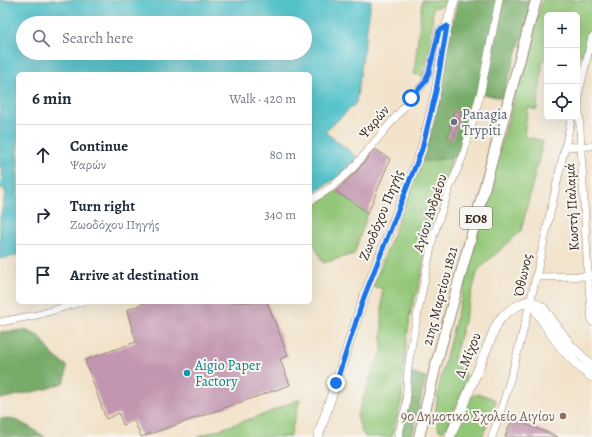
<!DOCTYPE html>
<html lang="en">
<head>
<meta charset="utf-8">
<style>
  body { margin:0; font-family:Alegreya,serif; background:#f6f6f7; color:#1f2937 }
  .controls { position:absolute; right:12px; top:12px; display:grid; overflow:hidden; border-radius:6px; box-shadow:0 4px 16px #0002 }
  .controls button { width:36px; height:36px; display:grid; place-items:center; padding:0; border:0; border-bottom:1px solid #e0e1e3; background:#fff; color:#1f2937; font:20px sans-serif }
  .stop { position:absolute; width:12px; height:12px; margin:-9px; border:3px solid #1a73e8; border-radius:50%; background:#fff }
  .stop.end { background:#1a73e8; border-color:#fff; box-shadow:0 1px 4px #0008 }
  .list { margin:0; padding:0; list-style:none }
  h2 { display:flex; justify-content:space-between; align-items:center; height:52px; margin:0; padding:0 16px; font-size:17px }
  h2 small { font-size:13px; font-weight:400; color:#747a83 }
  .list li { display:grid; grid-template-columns:26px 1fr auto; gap:12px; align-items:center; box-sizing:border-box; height:60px; padding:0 16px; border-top:1px solid #e0e1e3 }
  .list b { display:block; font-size:15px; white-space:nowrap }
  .list p { margin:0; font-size:13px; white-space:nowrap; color:#747a83 }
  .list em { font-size:13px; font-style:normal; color:#747a83 }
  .icon { flex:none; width:22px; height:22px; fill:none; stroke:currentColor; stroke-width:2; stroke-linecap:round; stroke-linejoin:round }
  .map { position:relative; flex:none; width:592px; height:437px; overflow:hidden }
  .search { position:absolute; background:#fff; box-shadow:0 4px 16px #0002; left:16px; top:16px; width:296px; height:44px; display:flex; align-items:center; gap:10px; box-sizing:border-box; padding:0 14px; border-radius:22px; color:#747a83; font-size:15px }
  .panel { position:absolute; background:#fff; box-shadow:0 4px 16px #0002; left:16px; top:72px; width:296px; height:232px; border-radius:6px }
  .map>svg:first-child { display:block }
</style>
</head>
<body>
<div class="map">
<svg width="592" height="437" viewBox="0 0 592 437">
  <rect width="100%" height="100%" fill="#f6f6f2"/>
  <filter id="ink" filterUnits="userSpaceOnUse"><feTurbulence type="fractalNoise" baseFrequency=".025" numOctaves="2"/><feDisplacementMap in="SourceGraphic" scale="8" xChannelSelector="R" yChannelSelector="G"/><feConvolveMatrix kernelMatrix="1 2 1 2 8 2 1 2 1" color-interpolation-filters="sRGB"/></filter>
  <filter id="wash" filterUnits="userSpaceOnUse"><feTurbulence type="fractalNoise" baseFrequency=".012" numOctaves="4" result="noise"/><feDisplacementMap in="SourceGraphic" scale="16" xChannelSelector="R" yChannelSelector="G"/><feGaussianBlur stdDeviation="0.9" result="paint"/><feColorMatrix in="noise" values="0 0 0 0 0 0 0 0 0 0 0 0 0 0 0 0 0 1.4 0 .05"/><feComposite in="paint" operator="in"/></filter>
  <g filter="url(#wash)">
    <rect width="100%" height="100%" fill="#f2e2c9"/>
    <path fill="#93c778" stroke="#67784b" d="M422 0H450L449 4 433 8 431 43 423 76 414 74Z
      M542 0H592V37L587 57 577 53V15H547V60L543 59 537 110 528 108 524 136 543 141 521 231 478 270 453 362 465 374 467 380 447 428 443 432 439 430 435 416 439 385 491 180Z
      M452 153 449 173 436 199 419 286 411 309 403 369 402 399 392 437H365L362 432 357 416 374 367 382 351V288L373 287 423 156Z
      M336 191 368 213 354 254 323 263 310 235V207Z
      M480 394 496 400 493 411 482 437H453L471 396Z
      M300 399 290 437H197L262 415Z"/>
    <path fill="#76ac68" stroke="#586b43" d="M458 0H534L502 98 477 93 460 156 421 162 433 126 441 93 442 89 440 88 451 29Z
      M25 330 39 336 54 356 67 366 65 382 46 389 0 399V332Z
      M410 373 426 377 412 437H401Z
      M0 419C16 416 32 429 45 437H0Z"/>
    <path fill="#54c2ca" stroke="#487674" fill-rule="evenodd" d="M0 0H371L356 103 325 132 357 157C345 174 327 184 310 195V74H18V255L0 259V218L6 192H5V189L0 188 3 168 0 167ZM23 23H305V53H23Z"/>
    <g id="blocks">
      <path fill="#c296b0" d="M454 110 461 112 453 140 447 139 451 127 449 126Z
        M375 149 390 159 368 213 336 191 357 171Z
        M147 302H267L288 356 280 359 290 385 141 437 134 420 123 425 119 413 106 419 85 360 136 342 127 310Z
        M512 419 558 437H505Z"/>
    </g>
  </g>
  <g filter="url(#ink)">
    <use href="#blocks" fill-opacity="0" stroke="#968674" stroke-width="1"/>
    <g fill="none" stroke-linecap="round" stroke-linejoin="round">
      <g stroke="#968674" stroke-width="8">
        <path id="street" d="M578 92 588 276 592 322
          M578 96 592 37
          M565 147 592 146
          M310 201 332 187 353 168 425 82 429 72 439 31 447 26
          M536 277 591 276
          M0 322 37 315 82 302
          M398 437 406 406 408 368 412 342 433 237 449 189 463 156 481 91 499 0
          M492 437C528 333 546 224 572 117"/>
      </g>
      <g stroke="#968674" stroke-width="10">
        <path id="secondary" d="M531 301C546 329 566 358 592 377
          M531 301 543 308 571 346 592 366
          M318 437 364 297 422 149 436 91 447 26 454 0
          M450 437 496 326C498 323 499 319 502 317 506 312 525 300 531 301"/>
      </g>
      <g stroke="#968674" stroke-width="12">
        <path id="primary" d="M419 437 435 368 536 0"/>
      </g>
      <use href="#street" stroke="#fff" stroke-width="7"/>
      <use href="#secondary" stroke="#fff" stroke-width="9"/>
      <use href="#primary" stroke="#fff" stroke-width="10"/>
    </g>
  </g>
  <g fill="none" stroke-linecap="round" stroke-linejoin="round" filter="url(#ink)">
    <path stroke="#1a73e8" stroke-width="5" d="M336 383 364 297 422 149 436 91 447 26 439 31 429 72 425 82 411 98"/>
  </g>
  <circle fill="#6b7280" stroke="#f6f6f2" stroke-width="1.5" cx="454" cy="122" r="4"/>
  <circle fill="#0f9aa8" stroke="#f6f6f2" stroke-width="1.5" cx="187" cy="373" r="4"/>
  <circle fill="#8d6e63" stroke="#f6f6f2" stroke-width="1.5" cx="563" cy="416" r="4"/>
  <g text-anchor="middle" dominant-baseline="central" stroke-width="4" stroke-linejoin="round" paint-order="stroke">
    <rect fill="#f6f6f2" stroke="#73675e" stroke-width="1" x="460" y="207" width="32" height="22" rx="3"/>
    <g font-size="13" font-weight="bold" fill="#3b2a1e">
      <text x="476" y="218">ΕΟ8</text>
    </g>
    <g font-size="14" fill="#5b616d" stroke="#f6f6f2" text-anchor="start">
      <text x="462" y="114">Panagia<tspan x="462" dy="16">Trypiti</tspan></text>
    </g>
    <g font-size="14" fill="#3b2a1e" stroke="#f6f6f2">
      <text transform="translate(374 122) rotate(-50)">Ψαρών</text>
      <text transform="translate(572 207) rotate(-93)">Κωστή Παλαμά</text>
      <text transform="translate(430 213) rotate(-72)">Αγίου Ανδρέου</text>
      <text transform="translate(381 215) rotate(-68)">Ζωοδόχου Πηγής</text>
      <text transform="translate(523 275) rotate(-78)">Όθωνος</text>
      <text transform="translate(440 296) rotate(-75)">21ης Μαρτίου 1821</text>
      <text transform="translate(468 355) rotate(-68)">Δ.Μίχου</text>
    </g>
    <g font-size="14" fill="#0d838f" stroke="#f6f6f2" text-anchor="start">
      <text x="195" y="365">Aigio Paper<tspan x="195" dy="16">Factory</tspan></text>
    </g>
    <g font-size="14" fill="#785e54" stroke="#f6f6f2" text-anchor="end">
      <text x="555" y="416">9ο Δημοτικό Σχολείο Αιγίου</text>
    </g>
  </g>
</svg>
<div class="controls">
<button>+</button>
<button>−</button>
<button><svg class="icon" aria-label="locate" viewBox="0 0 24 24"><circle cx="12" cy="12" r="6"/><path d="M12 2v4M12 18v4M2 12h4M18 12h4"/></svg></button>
</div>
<div class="stop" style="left:411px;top:98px"></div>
<div class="stop end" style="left:336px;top:383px"></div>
<div class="search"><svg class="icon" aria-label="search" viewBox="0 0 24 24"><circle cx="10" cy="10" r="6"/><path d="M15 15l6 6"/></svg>Search here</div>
<section class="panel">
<h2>6 min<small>Walk · 420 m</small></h2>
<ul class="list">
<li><svg class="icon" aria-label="ahead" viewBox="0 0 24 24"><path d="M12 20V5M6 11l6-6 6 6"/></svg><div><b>Continue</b><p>Ψαρών</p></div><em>80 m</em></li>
<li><svg class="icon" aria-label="right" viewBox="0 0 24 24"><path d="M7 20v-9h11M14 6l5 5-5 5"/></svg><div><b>Turn right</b><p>Ζωοδόχου Πηγής</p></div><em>340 m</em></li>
<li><svg class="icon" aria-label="arrive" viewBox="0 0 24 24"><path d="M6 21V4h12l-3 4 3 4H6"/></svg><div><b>Arrive at destination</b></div></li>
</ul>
</section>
</div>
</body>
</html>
